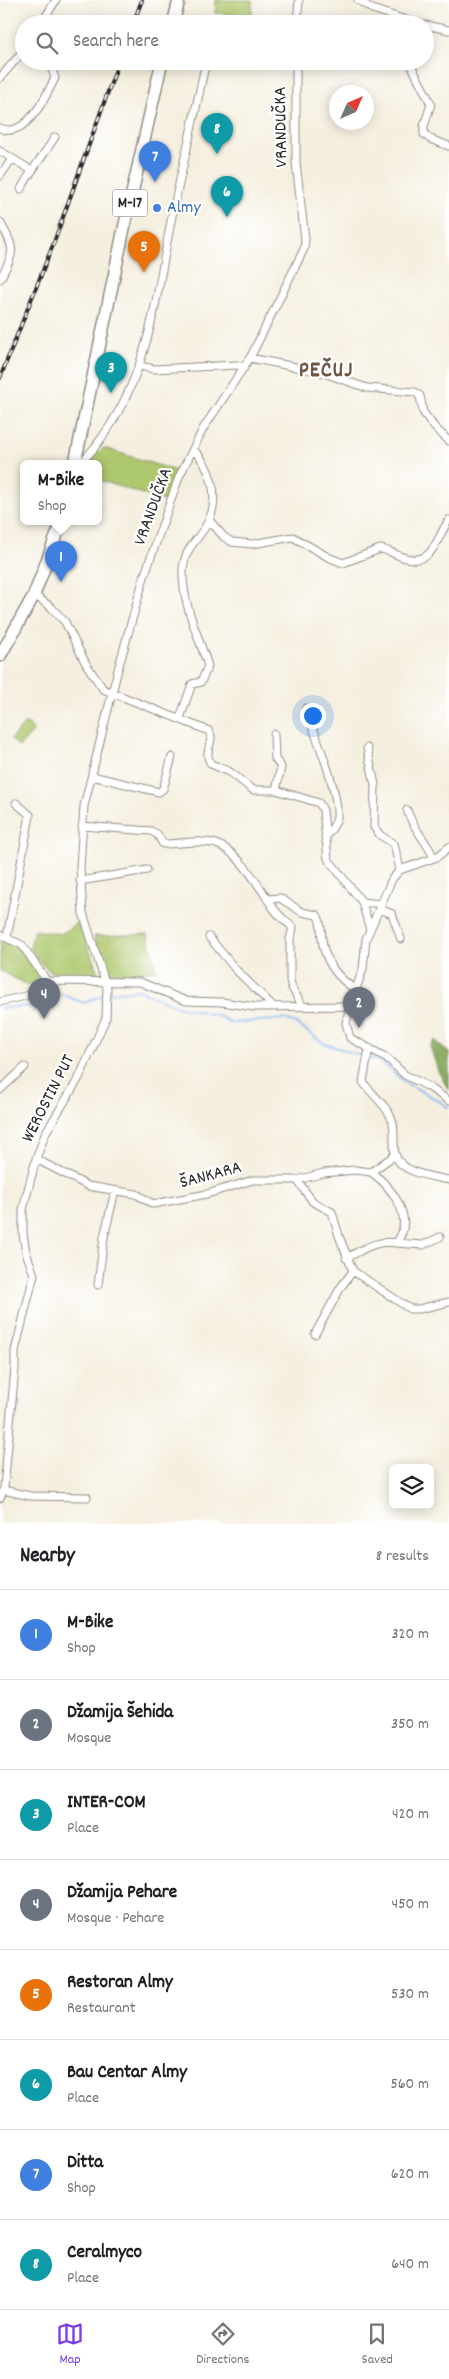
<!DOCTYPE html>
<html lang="en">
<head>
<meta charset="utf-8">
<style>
  body { margin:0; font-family:Dekko,sans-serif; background:#f6f6f6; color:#202124 }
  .controls { position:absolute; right:15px; bottom:15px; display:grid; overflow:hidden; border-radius:8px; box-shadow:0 2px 12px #0003 }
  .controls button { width:45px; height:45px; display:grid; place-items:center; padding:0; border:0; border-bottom:1px solid #e0e0e0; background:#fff; color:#202124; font:25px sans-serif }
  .compass { position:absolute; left:329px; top:85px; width:45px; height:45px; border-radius:50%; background:#fff; box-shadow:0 2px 12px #0003; rotate:45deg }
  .you { position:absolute; left:312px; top:715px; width:18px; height:18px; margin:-12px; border:4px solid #fff; border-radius:50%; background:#1a73e8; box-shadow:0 0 0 8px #1a73e833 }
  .badge { display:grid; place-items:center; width:32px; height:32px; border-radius:50%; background:#7c3aed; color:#fff; font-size:16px; font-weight:700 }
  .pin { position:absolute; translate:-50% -41px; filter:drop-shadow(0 1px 2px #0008) }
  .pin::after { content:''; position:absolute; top:26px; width:18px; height:15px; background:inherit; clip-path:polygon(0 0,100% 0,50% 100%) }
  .popup { position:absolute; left:20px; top:460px; width:82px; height:65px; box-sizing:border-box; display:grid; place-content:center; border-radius:8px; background:#fff; filter:drop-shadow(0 1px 4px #0005); font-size:16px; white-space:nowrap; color:#757577 }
  .popup b { font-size:19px; color:#202124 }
  .popup::after { content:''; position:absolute; left:50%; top:100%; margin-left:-10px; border:10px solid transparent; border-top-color:#fff }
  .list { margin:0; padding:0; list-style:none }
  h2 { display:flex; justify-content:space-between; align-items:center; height:65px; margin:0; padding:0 20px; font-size:21px }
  h2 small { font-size:16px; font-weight:400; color:#757577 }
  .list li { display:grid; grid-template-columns:32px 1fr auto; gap:15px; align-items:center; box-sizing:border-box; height:90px; padding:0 20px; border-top:1px solid #e0e0e0 }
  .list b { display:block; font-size:19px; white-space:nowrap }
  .list p { margin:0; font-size:16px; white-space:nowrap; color:#757577 }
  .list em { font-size:16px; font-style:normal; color:#757577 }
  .icon { flex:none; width:28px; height:28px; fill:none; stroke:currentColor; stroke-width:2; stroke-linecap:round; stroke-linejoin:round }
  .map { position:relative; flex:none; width:449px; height:1524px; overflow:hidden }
  .search { position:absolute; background:#fff; box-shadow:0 2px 12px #0003; left:15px; right:15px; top:15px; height:55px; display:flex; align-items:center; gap:12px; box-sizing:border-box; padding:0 18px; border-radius:28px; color:#757577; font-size:19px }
  .sheet { height:785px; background:#fff }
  nav { display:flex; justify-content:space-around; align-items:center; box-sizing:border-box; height:70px; border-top:1px solid #e0e0e0; background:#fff; font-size:14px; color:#757577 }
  nav a { display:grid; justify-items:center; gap:2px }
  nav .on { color:#7c3aed }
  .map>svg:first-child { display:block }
</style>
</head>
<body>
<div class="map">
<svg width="449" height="1524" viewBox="0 0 449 1524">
  <rect width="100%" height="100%" fill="#fff"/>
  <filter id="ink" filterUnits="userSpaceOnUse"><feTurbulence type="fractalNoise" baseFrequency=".02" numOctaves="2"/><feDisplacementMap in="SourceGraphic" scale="10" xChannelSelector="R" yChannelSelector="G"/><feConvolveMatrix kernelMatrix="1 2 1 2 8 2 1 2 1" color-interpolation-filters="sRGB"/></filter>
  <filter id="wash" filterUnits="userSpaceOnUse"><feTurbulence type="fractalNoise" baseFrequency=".0096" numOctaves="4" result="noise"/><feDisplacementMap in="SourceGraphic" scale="20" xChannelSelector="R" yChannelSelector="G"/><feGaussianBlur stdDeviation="1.12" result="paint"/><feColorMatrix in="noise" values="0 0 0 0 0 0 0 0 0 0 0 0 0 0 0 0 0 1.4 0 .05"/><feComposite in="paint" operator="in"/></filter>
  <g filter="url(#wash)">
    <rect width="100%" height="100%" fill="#f5efdf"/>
    <path fill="#aec86e" stroke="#6c7a4c" d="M216 0H252V16L215 13Z
      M104 448 176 471 168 502 99 480 98 463H92L95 454Z
      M26 722 34 731 19 747 11 739Z
      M79 922 98 973 94 978C61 977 47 978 30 947L34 930 61 934Z
      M148 934 156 970 138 972 132 977C101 976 102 961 94 936Z
      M0 939 17 944 40 974 34 988 0 971Z"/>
    <path fill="#8aac61" stroke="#5a6c46" d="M435 1040 449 1053V1091L438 1071 430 1046Z"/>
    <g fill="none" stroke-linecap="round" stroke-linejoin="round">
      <path stroke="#85b5f0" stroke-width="2" d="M110 993 138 990 180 1007 216 1015 232 1023 285 1019 297 1024 323 1043 365 1057
        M55 995 61 994 84 1003 105 994
        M0 1008 33 1006
        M370 1058C388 1061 393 1076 408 1084 422 1092 436 1098 449 1108"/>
    </g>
  </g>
  <g filter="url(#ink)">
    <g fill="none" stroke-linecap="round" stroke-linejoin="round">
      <g stroke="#908d85" stroke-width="9">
        <path id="street" d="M358 0 372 9 419 24
          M41 24 56 0
          M297 24 299 0
          M425 25 449 30
          M410 63 431 104 424 126V134L430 139 449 146
          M0 78 24 50
          M0 128C25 140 46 97 55 78L49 61
          M0 151 31 170
          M0 176 12 159
          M21 189C31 170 44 155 55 137
          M0 222C16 251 15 251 0 279
          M250 358 321 372 367 388 415 392 420 396 423 412 435 428 449 441
          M140 366 154 369 238 365 244 368
          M76 461 84 460C147 390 154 309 171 221 182 168 195 115 206 61
          M209 520 224 537 232 542 252 544 293 537 328 557 343 563 380 549C390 550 397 556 406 558 434 566 437 536 449 520
          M34 595 51 607 65 622 86 664 103 689 209 731C216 741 202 751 211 764L230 772 253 790H276L319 803 323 810 328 859 362 902 370 930
          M306 708C315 736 339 790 337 817 336 825 330 831 325 837
          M180 718 192 684 201 682 208 666C198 634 182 604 183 570 184 547 201 538 209 520 220 496 211 467 193 449
          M274 734 275 759 281 767 276 790
          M367 748 375 785 374 827 380 835 394 844 400 870
          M92 776 159 792 163 789 172 757
          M407 810C413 829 426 840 434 858
          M82 826 151 831 157 834 163 844C180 844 200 839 216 844 239 851 260 888 272 906 277 915 286 921 293 928L290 939V980L292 988 302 1005
          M80 881 147 870
          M267 899 280 898 302 912 317 915C322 922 321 931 322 939 324 960 338 980 357 990
          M362 902 382 904
          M380 909 392 914 401 939
          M0 935 22 945 47 981
          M7 937 30 815 16 803
          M209 937 236 970 274 1007
          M47 981 140 982 186 1001 222 1002 255 1007 350 1006 363 969 366 939 392 879 400 870 437 857 449 847
          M0 1002 29 995 47 981
          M350 1006 346 1023 350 1038 387 1058 405 1075 429 1087 449 1101
          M369 1048 363 1082C373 1096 389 1107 393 1123 395 1133 393 1144 395 1154 400 1173 433 1177 449 1180
          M0 1090 25 1067
          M36 1159 88 1186 136 1194 153 1204 207 1194 253 1180H297L324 1173 355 1170 371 1172 395 1155
          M297 1180 313 1202 332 1212 339 1236 353 1271 410 1309H419L449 1302
          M396 1243 423 1245 440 1237
          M346 1258C363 1250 377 1239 396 1243 416 1219 392 1187 371 1172
          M98 1285 104 1237 115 1191
          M315 1334 341 1287 353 1271
          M3 1490 30 1496 87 1497
          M0 1498 4 1488 15 1368V1351L34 1275 26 1252 23 1234V1209L36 1159 46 1132 79 1078 106 1018 107 988 83 913 80 867 84 806 117 673 144 577 179 477 203 429 251 356 304 249 305 239 296 163V61"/>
      </g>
      <g stroke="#908d85" stroke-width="14">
        <path id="primary" d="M173 24 179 0
          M75 463 123 233 162 61
          M0 656 34 595 62 521"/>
      </g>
      <use href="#street" stroke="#fff" stroke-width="7"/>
      <use href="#primary" stroke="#fff" stroke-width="11"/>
      <g stroke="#2b2b2b" stroke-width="4">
        <path id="rail" d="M133 24 142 0
          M0 378 53 245 119 61"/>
      </g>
      <use href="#rail" stroke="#fff" stroke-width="2" stroke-dasharray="5.5" stroke-linecap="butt"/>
    </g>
  </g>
  <circle fill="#3f7fe0" stroke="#fff" stroke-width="2" cx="157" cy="208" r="5"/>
  <g text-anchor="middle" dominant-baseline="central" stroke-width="4.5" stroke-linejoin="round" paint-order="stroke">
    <rect fill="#fff" stroke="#6b6b6b" stroke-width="1" x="112.5" y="189.5" width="35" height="27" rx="4"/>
    <g font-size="16" font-weight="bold" fill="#2b2b2b">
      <text x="130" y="203">M-17</text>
    </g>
    <g font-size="18" fill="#2b2b2b" stroke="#fff">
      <text transform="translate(282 127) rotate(-91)">VRANDUČKA</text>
      <text transform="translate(154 507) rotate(-70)">VRANDUČKA</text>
      <text transform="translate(49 1099) rotate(-63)">WEROSTIN PUT</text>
      <text transform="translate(211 1176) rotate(-15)">ŠANKARA</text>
    </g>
    <g font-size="18" fill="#366cbe" stroke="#fff" text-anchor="start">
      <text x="167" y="208">Almy</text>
    </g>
    <g font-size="22" font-weight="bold" letter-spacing="1" fill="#6f5644" stroke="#fff">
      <text x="326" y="371">PEČUJ</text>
    </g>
  </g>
</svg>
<div class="controls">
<button><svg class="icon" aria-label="layers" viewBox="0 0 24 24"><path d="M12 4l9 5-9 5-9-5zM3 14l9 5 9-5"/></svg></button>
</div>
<svg class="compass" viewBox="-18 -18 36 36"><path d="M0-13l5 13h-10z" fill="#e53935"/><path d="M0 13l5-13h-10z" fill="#757577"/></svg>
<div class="you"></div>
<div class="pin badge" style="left:61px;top:582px;background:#3f7fe0">1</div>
<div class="popup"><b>M-Bike</b>Shop</div>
<div class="pin badge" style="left:359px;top:1028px;background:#6b7280">2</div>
<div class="pin badge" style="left:111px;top:393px;background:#0f9aa8">3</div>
<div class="pin badge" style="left:44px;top:1019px;background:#6b7280">4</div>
<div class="pin badge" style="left:144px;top:272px;background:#e8710a">5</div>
<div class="pin badge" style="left:227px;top:217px;background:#0f9aa8">6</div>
<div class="pin badge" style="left:155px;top:182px;background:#3f7fe0">7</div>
<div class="pin badge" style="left:217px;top:154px;background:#0f9aa8">8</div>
<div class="search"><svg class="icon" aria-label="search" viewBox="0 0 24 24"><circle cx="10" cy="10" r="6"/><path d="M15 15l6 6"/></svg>Search here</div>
</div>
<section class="sheet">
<h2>Nearby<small>8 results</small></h2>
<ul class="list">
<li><span class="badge" style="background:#3f7fe0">1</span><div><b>M-Bike</b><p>Shop</p></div><em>320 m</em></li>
<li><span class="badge" style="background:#6b7280">2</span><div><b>Džamija Šehida</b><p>Mosque</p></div><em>350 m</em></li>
<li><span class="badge" style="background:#0f9aa8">3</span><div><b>INTER-COM</b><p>Place</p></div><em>420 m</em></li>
<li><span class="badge" style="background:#6b7280">4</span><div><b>Džamija Pehare</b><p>Mosque · Pehare</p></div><em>450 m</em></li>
<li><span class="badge" style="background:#e8710a">5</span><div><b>Restoran Almy</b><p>Restaurant</p></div><em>530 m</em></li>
<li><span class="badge" style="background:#0f9aa8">6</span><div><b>Bau Centar Almy</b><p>Place</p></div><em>560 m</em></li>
<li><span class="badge" style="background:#3f7fe0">7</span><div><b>Ditta</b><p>Shop</p></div><em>620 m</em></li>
<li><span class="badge" style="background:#0f9aa8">8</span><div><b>Ceralmyco</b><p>Place</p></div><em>640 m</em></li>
</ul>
</section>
<nav>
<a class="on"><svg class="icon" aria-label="map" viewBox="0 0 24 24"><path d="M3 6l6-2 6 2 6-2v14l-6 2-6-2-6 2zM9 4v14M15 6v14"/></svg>Map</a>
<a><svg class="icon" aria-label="directions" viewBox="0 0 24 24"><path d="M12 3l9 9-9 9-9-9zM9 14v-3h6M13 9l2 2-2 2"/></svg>Directions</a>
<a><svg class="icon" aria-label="saved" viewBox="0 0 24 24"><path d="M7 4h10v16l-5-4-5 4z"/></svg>Saved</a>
</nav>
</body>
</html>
